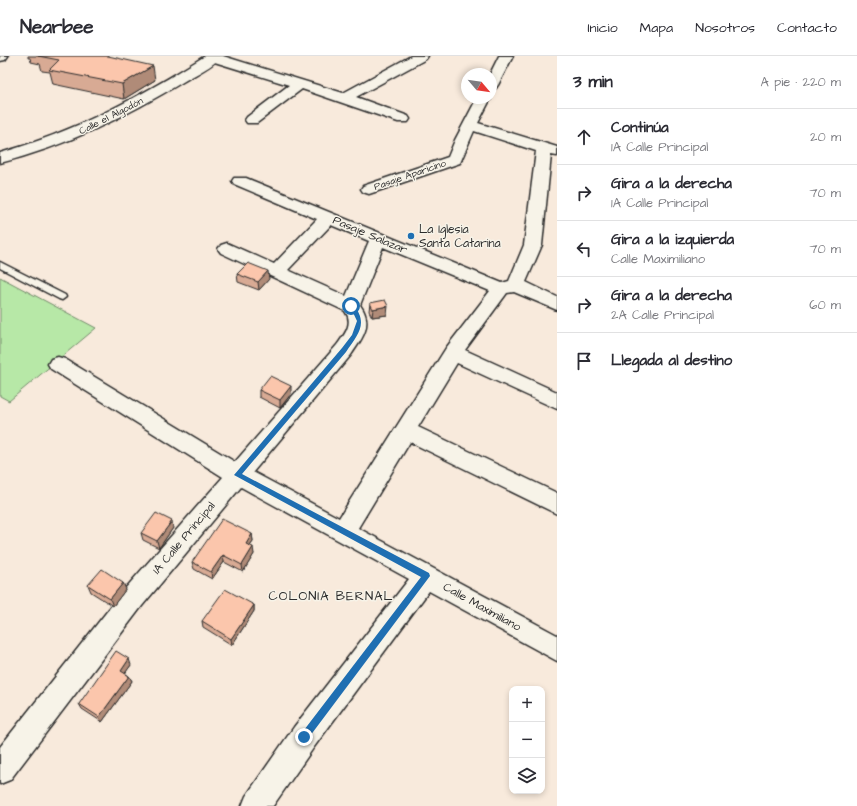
<!DOCTYPE html>
<html lang="es">
<head>
<meta charset="utf-8">
<style>
  body { margin:0; font-family:"Architects Daughter",sans-serif; background:#f2f2f3; color:#2b2b33 }
  .controls { position:absolute; right:12px; bottom:12px; display:grid; overflow:hidden; border-radius:8px; box-shadow:0 2px 6px #0003 }
  .controls button { width:36px; height:36px; display:grid; place-items:center; padding:0; border:0; border-bottom:1px solid #e1e1e2; background:#fff; color:#2b2b33; font:20px sans-serif }
  .compass { position:absolute; left:461px; top:12px; width:36px; height:36px; border-radius:50%; background:#fff; box-shadow:0 2px 6px #0003; rotate:119deg }
  .stop { position:absolute; width:12px; height:12px; margin:-9px; border:3px solid #1f6fb2; border-radius:50%; background:#fff }
  .stop.end { background:#1f6fb2; border-color:#fff; box-shadow:0 1px 4px #0008 }
  .list { margin:0; padding:0; list-style:none }
  h2 { display:flex; justify-content:space-between; align-items:center; height:52px; margin:0; padding:0 16px; font-size:17px }
  h2 small { font-size:13px; font-weight:400; color:#7c7c81 }
  .list li { display:grid; grid-template-columns:26px 1fr auto; gap:12px; align-items:center; box-sizing:border-box; height:56px; padding:0 16px; border-top:1px solid #e1e1e2 }
  .list b { display:block; font-size:15px; white-space:nowrap }
  .list p { margin:0; font-size:13px; white-space:nowrap; color:#7c7c81 }
  .list em { font-size:13px; font-style:normal; color:#7c7c81 }
  .icon { flex:none; width:22px; height:22px; fill:none; stroke:currentColor; stroke-width:2; stroke-linecap:round; stroke-linejoin:round }
  .map { position:relative; flex:none; width:557px; height:750px; overflow:hidden }
  header { display:flex; align-items:center; gap:24px; box-sizing:border-box; height:56px; padding:0 20px; background:#fff; border-bottom:1px solid #e1e1e2 }
  header strong { font-size:19px }
  nav { display:flex; gap:22px; margin-inline-start:auto; font-size:14px }
  main { display:flex }
  aside { flex:1; background:#fff }
  .map>svg:first-child { display:block }
</style>
</head>
<body>
<header>
<strong>Nearbee</strong>
<nav><a>Inicio</a><a>Mapa</a><a>Nosotros</a><a>Contacto</a></nav>
</header>
<main>
<div class="map">
<svg width="557" height="750" viewBox="0 0 557 750">
  <rect width="100%" height="100%" fill="#f8eadc"/>
  <filter id="ink" filterUnits="userSpaceOnUse"><feTurbulence type="fractalNoise" baseFrequency=".025" numOctaves="2"/><feDisplacementMap in="SourceGraphic" scale="8" xChannelSelector="R" yChannelSelector="G"/><feConvolveMatrix kernelMatrix="1 2 1 2 8 2 1 2 1" color-interpolation-filters="sRGB"/></filter>
  <g filter="url(#ink)">
    <path fill="#b7e8a7" stroke="#718a69" d="M0 221 96 272 9 345 0 340Z"/>
    <g fill="none" stroke-linecap="round" stroke-linejoin="round">
      <g stroke="#2b2b2b" stroke-width="3">
        <path id="lane" d="M0 206 65 239 66 241 62 244 59 243 0 212Z"/>
      </g>
      <g stroke="#2b2b2b" stroke-width="3">
        <path id="street" d="M207 0H223L343 37 411 0H428L426 3 356 41 408 60 410 63 408 66H398L302 33 257 67H247L245 64 247 61 289 29 208 4Z
          M499 0H513L498 29 496 32 491 33 490 18Z
          M477 42H491L478 67 557 91V100L551 99 542 189 526 226 557 241V254L514 236 507 237 465 294 557 336V353L457 307 418 371 557 437V458L410 386 358 472 557 579V605L429 535 314 691 273 750H242L246 740 294 671 409 523 241 431 142 550 10 724 0 728V691L124 534 223 421 51 313 48 308 51 303 58 301 65 303 235 406 337 289C345 278 354 267 345 255L221 197 218 193 221 189 227 187 274 208 317 163 234 128 232 125 234 122H246L502 227 509 225 524 189 536 95 474 75 460 107 375 136 369 138 363 136 361 133 363 130 448 101 455 84ZM331 169 369 185 346 240 288 214ZM383 191 490 235 446 292 339 462 253 416 351 299C362 283 374 268 360 249Z"/>
      </g>
      <g stroke="#2b2b2b" stroke-width="3">
        <path id="secondary" d="M0 0H8L5 4 0 5Z
          M205 0H221C214 10 196 18 186 24 127 60 67 90 0 107V97C74 76 140 41 205 0Z"/>
      </g>
      <use href="#lane" fill="#f7f3e8" fill-rule="evenodd"/>
      <use href="#street" fill="#f7f3e8" fill-rule="evenodd"/>
      <use href="#secondary" fill="#f7f3e8" fill-rule="evenodd"/>
    </g>
    <path fill="#d8aa94" stroke="#2b2b2b" d="M28 0H108L155 24 124 43 53 28 50 16 42 15 40 8 31 6 30 2H28Z
      M237 218 269 223 259 234 238 226Z
      M370 247 387 259 372 261 369 255Z
      M259 334 291 338 280 352 259 341Z
      M173 472 159 492 143 484 141 477Z
      M252 478 253 485 250 489 254 498 243 516 224 506 212 523 194 513 192 506Z
      M123 527 126 533 113 550 91 536 88 529Z
      M254 549V555L232 589 203 571 202 565Z
      M131 609 125 617 129 620 132 625 102 666 82 653 79 648Z"/>
    <path fill="#b08b78" stroke="#2b2b2b" d="M153 10 155 24 124 43 122 28Z
      M268 215 269 223 259 234 258 226Z
      M388 250 387 259 372 261 373 253Z
      M291 330V338L280 352V344Z
      M172 465 173 472 159 492 157 485Z
      M252 478 253 485 246 494V488Z
      M253 491 254 498 243 516 242 509Z
      M223 499 224 506 212 523 211 516Z
      M123 527 126 533 113 550 110 543Z
      M254 549V555L232 589 231 583Z
      M129 603 131 609 123 620 121 615Z
      M129 620 132 625 102 666 99 661Z"/>
    <path fill="#fbc6ac" stroke="#2b2b2b" d="M38 0H108L153 10 122 28 49 14 59 4Z
      M248 207 268 215 258 226 237 218Z
      M385 244 388 250 373 253 370 247Z
      M270 320 291 330 280 344 259 334Z
      M156 457 172 465 157 485 141 477Z
      M222 463 252 478 246 488 253 491 242 509 223 499 211 516 192 506Z
      M102 513 123 527 110 543 88 529Z
      M225 533 254 549 231 583 202 565Z
      M116 595 129 603 121 615 129 620 99 661 79 648Z"/>
  </g>
  <path fill="#1f6fb2" d="M349 248H353C369 268 358 278 346 296L242 418 429 517 430 520 307 684 304 686 301 684V678L421 521 234 419 342 292 352 279 357 265Z"/>
  <circle fill="#1f6fb2" stroke="#f7f3e8" stroke-width="1.5" cx="411" cy="180" r="4"/>
  <g text-anchor="middle" dominant-baseline="central" stroke-width="3" stroke-linejoin="round" paint-order="stroke">
    <g font-size="10" fill="#2b2b2b" stroke="#f7f3e8">
      <text transform="translate(111 60) rotate(-27)">Calle el Algodón</text>
      <text transform="translate(410 119) rotate(-19)">Pasaje Aparicino</text>
    </g>
    <g font-size="12" fill="#2b2b2b" stroke="#f7f3e8" text-anchor="start">
      <text x="419" y="173">La Iglesia<tspan x="419" dy="14">Santa Catarina</tspan></text>
    </g>
    <g font-size="12" fill="#2b2b2b" stroke="#f7f3e8">
      <text transform="translate(370 179) rotate(23)">Pasaje Salazar</text>
      <text transform="translate(184 482) rotate(-50)">1A Calle Principal</text>
      <text transform="translate(482 551) rotate(29)">Calle Maximiliano</text>
    </g>
    <g font-size="13" letter-spacing="1" fill="#2b2b2b" stroke="#f7f3e8">
      <text x="331" y="540">COLONIA BERNAL</text>
    </g>
  </g>
</svg>
<div class="controls">
<button>+</button>
<button>−</button>
<button><svg class="icon" aria-label="layers" viewBox="0 0 24 24"><path d="M12 4l9 5-9 5-9-5zM3 14l9 5 9-5"/></svg></button>
</div>
<svg class="compass" viewBox="-18 -18 36 36"><path d="M0-13l5 13h-10z" fill="#e53935"/><path d="M0 13l5-13h-10z" fill="#7c7c81"/></svg>
<div class="stop" style="left:351px;top:250px"></div>
<div class="stop end" style="left:304px;top:681px"></div>
</div>
<aside>
<h2>3 min<small>A pie · 220 m</small></h2>
<ul class="list">
<li><svg class="icon" aria-label="ahead" viewBox="0 0 24 24"><path d="M12 20V5M6 11l6-6 6 6"/></svg><div><b>Continúa</b><p>1A Calle Principal</p></div><em>20 m</em></li>
<li><svg class="icon" aria-label="right" viewBox="0 0 24 24"><path d="M7 20v-9h11M14 6l5 5-5 5"/></svg><div><b>Gira a la derecha</b><p>1A Calle Principal</p></div><em>70 m</em></li>
<li><svg class="icon" aria-label="left" viewBox="0 0 24 24"><path d="M17 20v-9H6M10 6l-5 5 5 5"/></svg><div><b>Gira a la izquierda</b><p>Calle Maximiliano</p></div><em>70 m</em></li>
<li><svg class="icon" aria-label="right" viewBox="0 0 24 24"><path d="M7 20v-9h11M14 6l5 5-5 5"/></svg><div><b>Gira a la derecha</b><p>2A Calle Principal</p></div><em>60 m</em></li>
<li><svg class="icon" aria-label="arrive" viewBox="0 0 24 24"><path d="M6 21V4h12l-3 4 3 4H6"/></svg><div><b>Llegada al destino</b></div></li>
</ul>
</aside>
</main>
</body>
</html>
